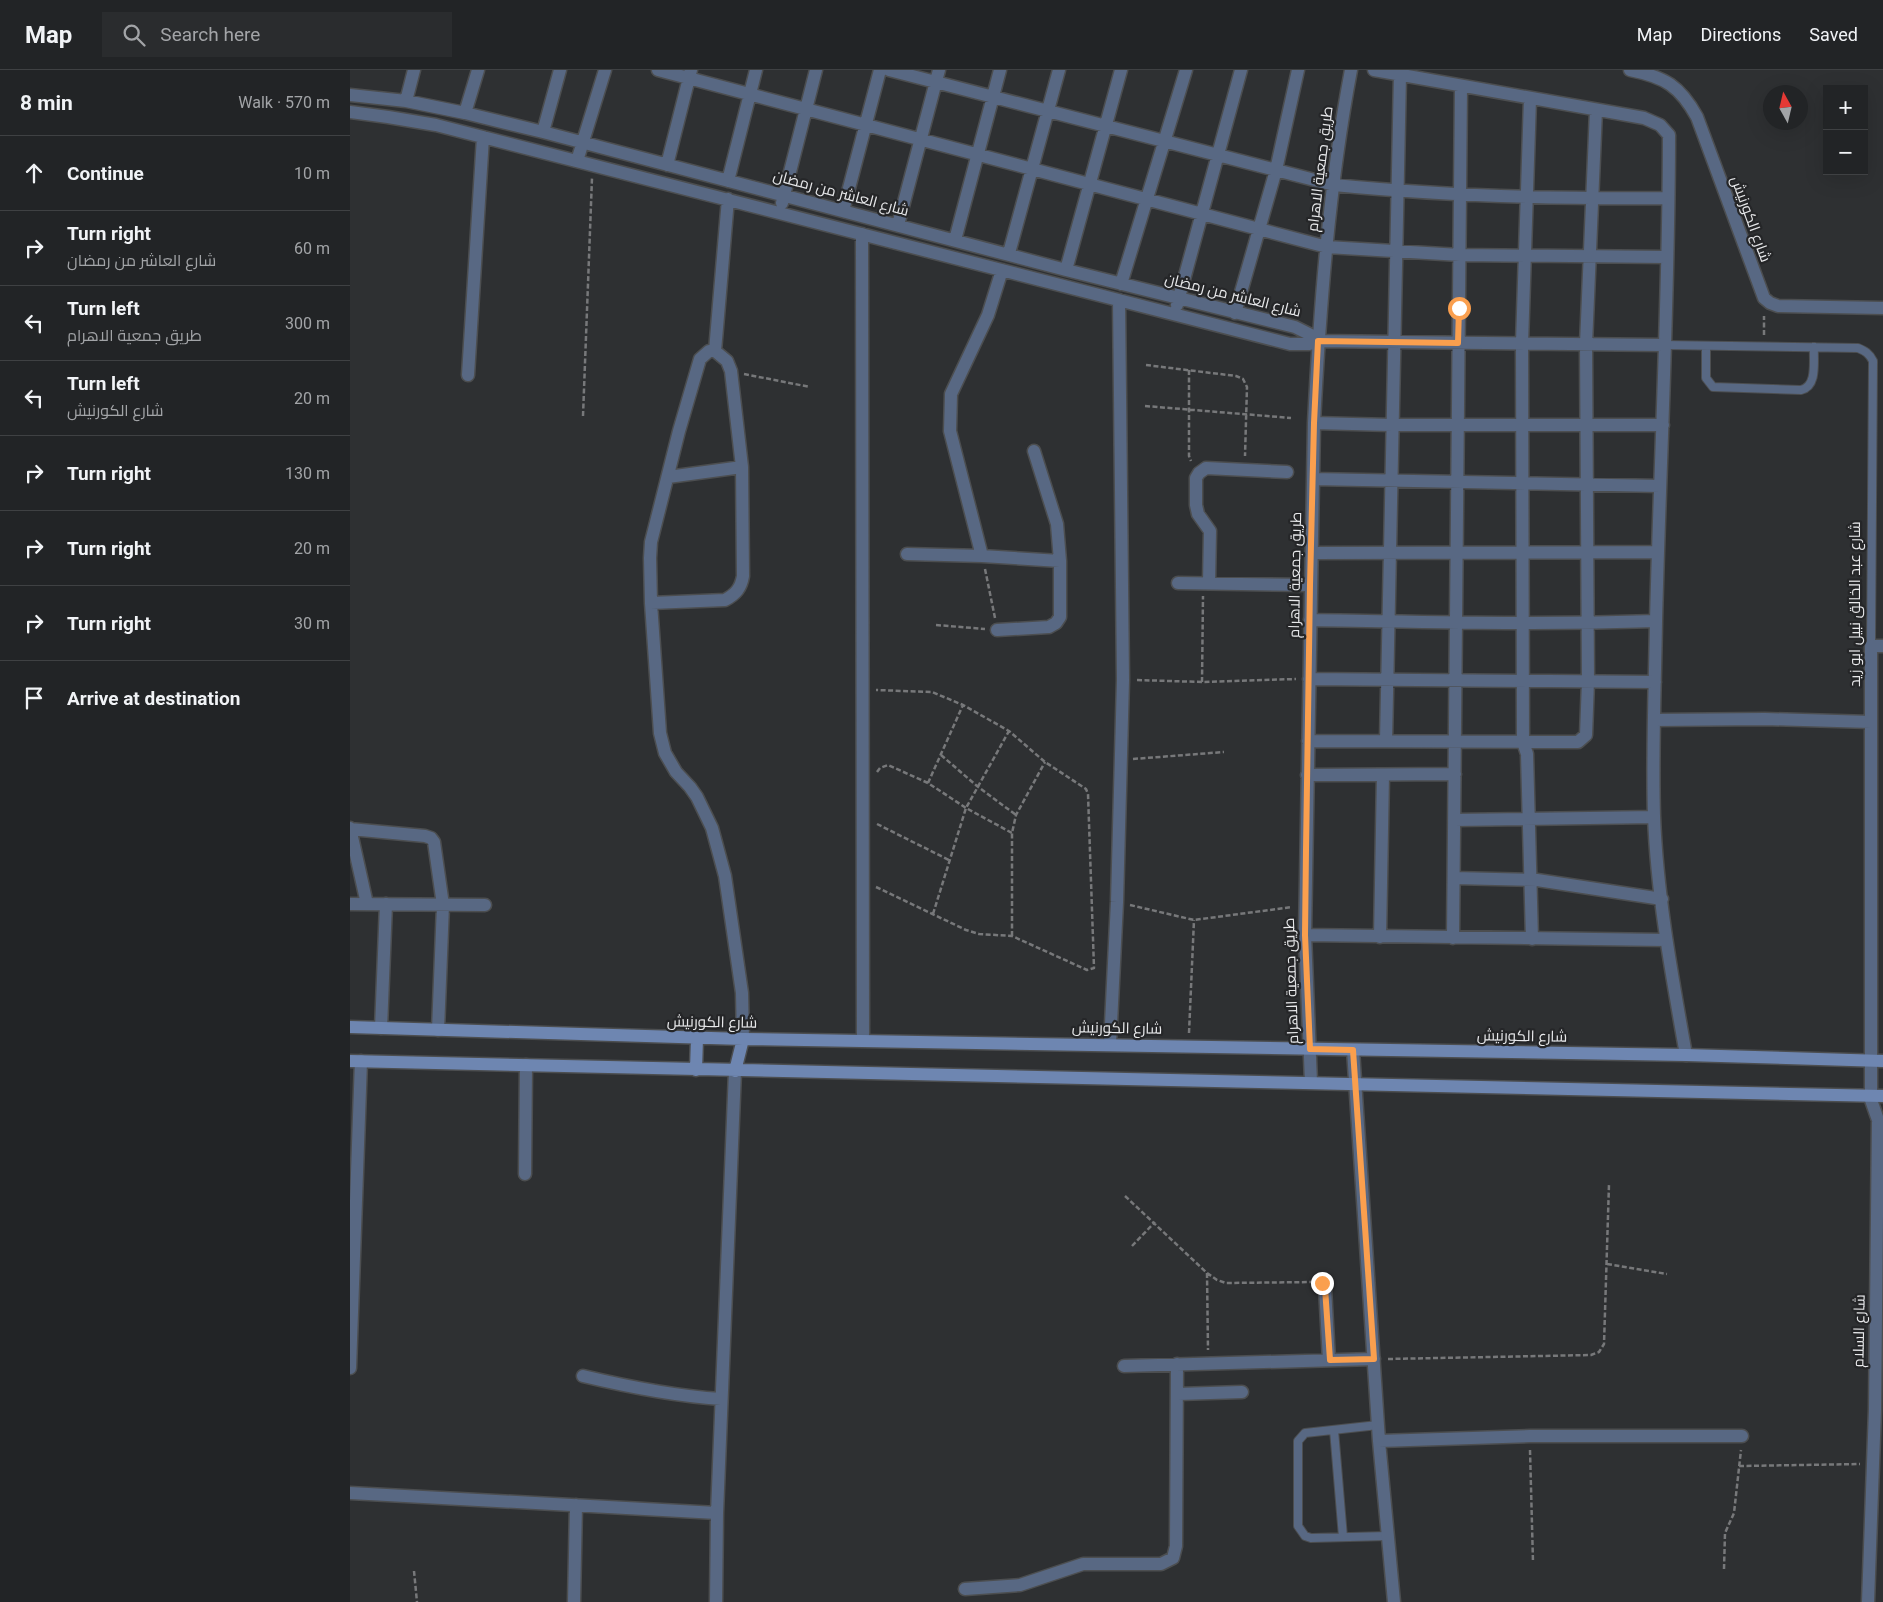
<!DOCTYPE html>
<html lang="en">
<head>
<meta charset="utf-8">
<style>
  body { margin:0; font-family:Roboto,Cairo,sans-serif; background:#2a2c2e; color:#f1f3f6 }
  .controls { position:absolute; right:15px; top:15px; display:grid; overflow:hidden; border-radius:0px; box-shadow:0 5px 20px #0002 }
  .controls button { width:45px; height:45px; display:grid; place-items:center; padding:0; border:0; border-bottom:1px solid #3f4143; background:#222426; color:#f1f3f6; font:25px sans-serif }
  .compass { position:absolute; left:1413px; top:15px; width:45px; height:45px; border-radius:50%; background:#222426; box-shadow:0 5px 20px #0002; rotate:352deg }
  .stop { position:absolute; width:15px; height:15px; margin:-11px; border:4px solid #fa9f4e; border-radius:50%; background:#fff }
  .stop.end { background:#fa9f4e; border-color:#fff; box-shadow:0 1px 5px #0008 }
  .list { margin:0; padding:0; list-style:none }
  h2 { display:flex; justify-content:space-between; align-items:center; height:65px; margin:0; padding:0 20px; font-size:21px }
  h2 small { font-size:16px; font-weight:400; color:#a2a4a7 }
  .list li { display:grid; grid-template-columns:32px 1fr auto; gap:15px; align-items:center; box-sizing:border-box; height:75px; padding:0 20px; border-top:1px solid #3f4143 }
  .list b { display:block; font-size:19px; white-space:nowrap }
  .list p { margin:0; font-size:16px; white-space:nowrap; color:#a2a4a7 }
  .list em { font-size:16px; font-style:normal; color:#a2a4a7 }
  .icon { flex:none; width:28px; height:28px; fill:none; stroke:currentColor; stroke-width:2; stroke-linecap:round; stroke-linejoin:round }
  .map { position:relative; flex:none; width:1533px; height:1532px; overflow:hidden }
  header { display:flex; align-items:center; gap:30px; box-sizing:border-box; height:70px; padding:0 25px; background:#222426; border-bottom:1px solid #3f4143 }
  header strong { font-size:24px }
  nav { display:flex; gap:28px; margin-inline-start:auto; font-size:18px }
  .search { width:350px; height:45px; background:#2a2c2e; display:flex; align-items:center; gap:12px; box-sizing:border-box; padding:0 18px; border-radius:0px; color:#a2a4a7; font-size:19px }
  main { display:flex }
  aside { flex:1; background:#222426 }
  .map>svg:first-child { display:block }
</style>
</head>
<body>
<header>
<strong>Map</strong>
<div class="search"><svg class="icon" aria-label="search" viewBox="0 0 24 24"><circle cx="10" cy="10" r="6"/><path d="M15 15l6 6"/></svg>Search here</div>
<nav><a>Map</a><a>Directions</a><a>Saved</a></nav>
</header>
<main>
<aside>
<h2>8 min<small>Walk · 570 m</small></h2>
<ul class="list">
<li><svg class="icon" aria-label="ahead" viewBox="0 0 24 24"><path d="M12 20V5M6 11l6-6 6 6"/></svg><div><b>Continue</b></div><em>10 m</em></li>
<li><svg class="icon" aria-label="right" viewBox="0 0 24 24"><path d="M7 20v-9h11M14 6l5 5-5 5"/></svg><div><b>Turn right</b><p>شارع العاشر من رمضان</p></div><em>60 m</em></li>
<li><svg class="icon" aria-label="left" viewBox="0 0 24 24"><path d="M17 20v-9H6M10 6l-5 5 5 5"/></svg><div><b>Turn left</b><p>طريق جمعية الاهرام</p></div><em>300 m</em></li>
<li><svg class="icon" aria-label="left" viewBox="0 0 24 24"><path d="M17 20v-9H6M10 6l-5 5 5 5"/></svg><div><b>Turn left</b><p>شارع الكورنيش</p></div><em>20 m</em></li>
<li><svg class="icon" aria-label="right" viewBox="0 0 24 24"><path d="M7 20v-9h11M14 6l5 5-5 5"/></svg><div><b>Turn right</b></div><em>130 m</em></li>
<li><svg class="icon" aria-label="right" viewBox="0 0 24 24"><path d="M7 20v-9h11M14 6l5 5-5 5"/></svg><div><b>Turn right</b></div><em>20 m</em></li>
<li><svg class="icon" aria-label="right" viewBox="0 0 24 24"><path d="M7 20v-9h11M14 6l5 5-5 5"/></svg><div><b>Turn right</b></div><em>30 m</em></li>
<li><svg class="icon" aria-label="arrive" viewBox="0 0 24 24"><path d="M6 21V4h12l-3 4 3 4H6"/></svg><div><b>Arrive at destination</b></div></li>
</ul>
</aside>
<div class="map">
<svg width="1533" height="1532" viewBox="0 0 1533 1532">
  <rect width="100%" height="100%" fill="#2e3032"/>
  <g fill="none" stroke-linecap="round" stroke-linejoin="round">
    <g stroke="#4c4e50" stroke-width="10">
      <path id="lane" d="M1314 275 1508 278C1515 281 1519 283 1523 291L1521 576
        M1356 276V308L1363 317 1451 320C1468 316 1463 291 1464 277
        M1028 1355 955 1363 948 1371V1456L955 1466 961 1468 1038 1466
        M984 1360 993 1467"/>
    </g>
    <g stroke="#4c4e50" stroke-width="15">
      <path id="street" d="M308 0 977 177 1110 185 1316 187
        M539 0 984 115C1095 126 1206 129 1318 128
        M1024 0 1294 48 1310 55 1319 65C1319 227 1310 389 1306 551 1305 616 1302 681 1304 746 1307 826 1322 906 1336 985
        M1280 0C1315 7 1330 16 1347 47L1414 228 1420 233 1428 236 1533 238
        M0 25 56 31 115 43 193 62 716 200 945 257 961 265 968 271
        M1180 29 1172 273 1173 672 1177 684 1182 869
        M56 31 64 0
        M0 42 38 47 86 55 940 274H959L968 271 1314 275
        M115 43 128 0
        M193 62 210 0
        M227 91 255 0
        M317 95 341 0
        M378 111 406 0
        M432 133 466 0
        M493 141 530 0
        M548 155 589 0
        M512 164 513 970
        M605 170 650 0
        M659 183 709 0
        M716 200 771 0
        M771 214 836 0
        M827 235 891 0
        M885 243 926 100 948 0
        M365 281 378 129
        M118 305 133 67
        M964 353 1041 355H1313
        M318 407 392 397
        M963 409 1310 416
        M962 483 1307 482
        M557 484 632 486 710 491
        M632 486 600 361 601 324 638 245 652 200
        M828 513 960 515
        M859 513 860 461 848 444 846 435V408L849 403 856 398 937 402
        M301 533 300 488 301 472 329 361 350 289 359 281H365L377 291 381 301 392 397 393 506C391 518 386 524 375 530L301 533 310 663 315 683 326 702 340 717 347 727 362 758 375 806 392 923 393 969
        M960 550C1076 552 1191 555 1306 551
        M647 560 699 557 706 553 710 547V491L707 454 684 381
        M959 609 1305 612
        M1304 650 1415 649 1521 652
        M958 671 1228 672 1236 665 1238 611 1236 274 1246 40
        M1036 671 1050 5
        M957 705 1105 704
        M1104 750 1304 747
        M0 758 17 834
        M0 759 75 766 81 768 84 772 93 835 88 960
        M1104 808 1187 810 1312 829
        M0 834 135 835
        M955 865 1316 870
        M1030 867 1033 705
        M1103 868 1111 16
        M31 958 36 834
        M760 974 767 832 773 610 769 230
        M1003 980 1029 1371 1044 1532
        M961 1012 955 865 964 353C970 235 979 116 1001 0
        M175 1104 176 995
        M975 1218 979 1290
        M774 1296 1024 1289
        M0 1298 11 991
        M233 1306C279 1317 324 1326 371 1329
        M828 1324 892 1322
        M1029 1371 1180 1366H1392
        M0 1423 367 1443
        M615 1519 670 1515 733 1494H811L823 1488 826 1476 827 1294
        M224 1532 226 1435
        M366 1532 367 1443 385 1001
        M1518 1532 1525 1339 1528 1050 1521 1030V576H1533"/>
    </g>
    <g stroke="#4c4e50" stroke-width="15">
      <path id="secondary" d="M0 957 393 969 1336 985 1533 991
        M0 991C511 1004 1022 1014 1533 1026
        M346 1000 347 968
        M385 1001 393 969"/>
    </g>
    <path stroke="#77787a" stroke-width="2.5" stroke-dasharray="5 2.5" stroke-linecap="butt" d="M1414 265V246
      M796 295 886 306 893 309 897 317 895 386
      M839 300V386L841 391
      M394 304 460 317
      M795 336 941 348
      M233 346 242 108
      M635 499 645 548
      M586 555 635 559
      M787 610 852 612 946 609
      M852 612 853 526
      M591 685 627 716 666 745
      M783 689 874 682
      M527 702 530 698 538 695 578 713 616 738 662 763
      M578 713 613 635
      M527 754 599 790
      M526 817 616 860 629 864 662 866 737 900 744 898 738 724 736 719 695 692 659 661 613 635 582 622 526 620
      M780 835 844 850 942 837
      M583 844 616 738 659 661
      M662 866V763L666 745 695 692
      M839 963 844 850
      M775 1126 857 1203 867 1210 876 1213 964 1212
      M782 1176 805 1152
      M1257 1194 1317 1204
      M857 1203 858 1280
      M1038 1289 1241 1285 1249 1282 1254 1274 1259 1114
      M1180 1380 1183 1492
      M1389 1396 1510 1394
      M1374 1499 1375 1463 1384 1443 1391 1380
      M64 1501 67 1532"/>
    <use href="#lane" stroke="#586883" stroke-width="8"/>
    <use href="#street" stroke="#586883" stroke-width="12"/>
    <use href="#secondary" stroke="#6e86b1" stroke-width="12"/>
  </g>
  <g fill="none" stroke-linecap="round" stroke-linejoin="round">
    <path stroke="#fa9f4e" stroke-width="6" d="M972 1213 975 1218 980 1290 1024 1289 1003 980 960 979 955 865 956 780 960 515 964 353 968 271 1108 273 1109 238"/>
  </g>
  <g text-anchor="middle" dominant-baseline="central" stroke-width="4.5" stroke-linejoin="round" paint-order="stroke">
    <g font-size="15" fill="#e8e9eb" stroke="#252628">
      <text transform="translate(970 99) rotate(-83)">طريق جمعية الاهرام</text>
      <text transform="translate(491 123) rotate(15)">شارع العاشر من رمضان</text>
      <text transform="translate(1401 149) rotate(70)">شارع الكورنيش</text>
      <text transform="translate(883 225) rotate(14)">شارع العاشر من رمضان</text>
      <text transform="translate(945 505) rotate(-89)">طريق جمعية الاهرام</text>
      <text transform="translate(1505 534) rotate(-90)">شارع عبد الخالق نبيل ابو زيد</text>
      <text transform="translate(941 911) rotate(-92)">طريق جمعية الاهرام</text>
      <text transform="translate(362 952) rotate(1)">شارع الكورنيش</text>
      <text transform="translate(767 958) rotate(1)">شارع الكورنيش</text>
      <text transform="translate(1172 966) rotate(1)">شارع الكورنيش</text>
      <text transform="translate(1509 1261) rotate(-89)">شارع السلام</text>
    </g>
  </g>
</svg>
<div class="controls">
<button>+</button>
<button>−</button>
</div>
<svg class="compass" viewBox="-18 -18 36 36"><path d="M0-13l5 13h-10z" fill="#e53935"/><path d="M0 13l5-13h-10z" fill="#a2a4a7"/></svg>
<div class="stop" style="left:1109px;top:238px"></div>
<div class="stop end" style="left:972px;top:1213px"></div>
</div>
</main>
</body>
</html>
